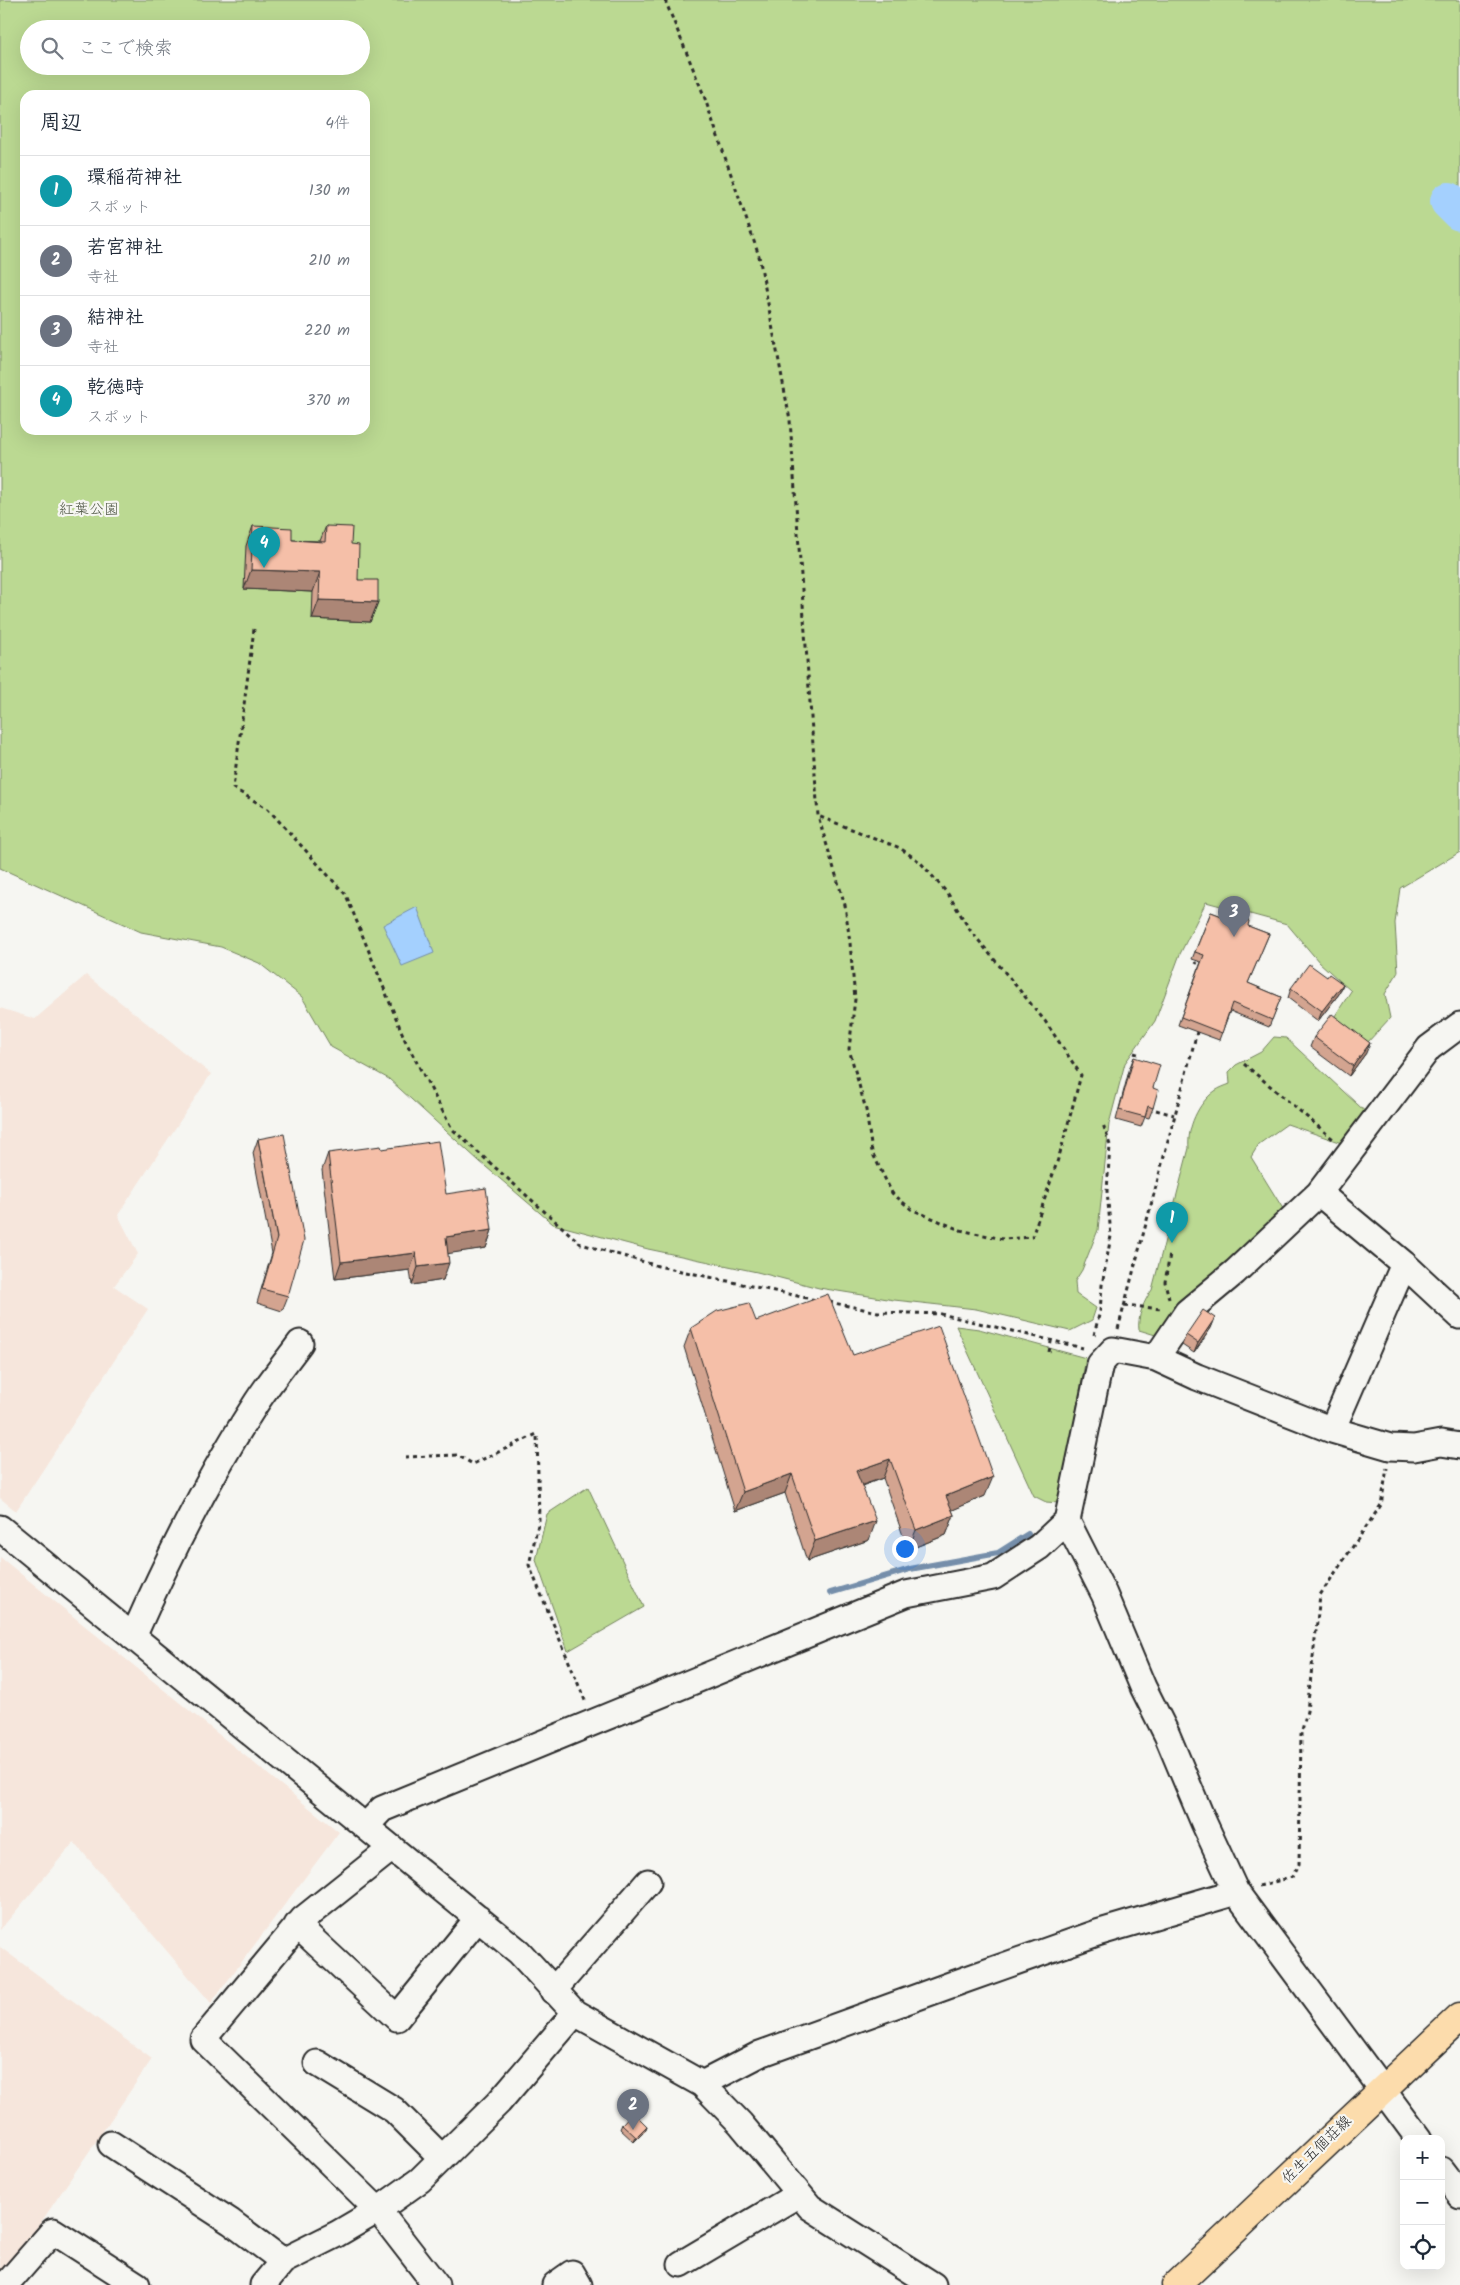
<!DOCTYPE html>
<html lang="ja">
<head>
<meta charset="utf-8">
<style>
  body { margin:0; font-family:Kalam,"Klee One",sans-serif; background:#f6f6f7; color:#1f2937 }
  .controls { position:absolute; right:15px; bottom:15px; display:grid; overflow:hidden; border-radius:10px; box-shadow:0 5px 20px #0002 }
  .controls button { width:45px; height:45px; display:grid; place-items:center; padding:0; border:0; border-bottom:1px solid #e0e1e3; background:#fff; color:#1f2937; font:25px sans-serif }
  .you { position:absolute; left:904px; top:1548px; width:18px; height:18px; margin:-12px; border:4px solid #fff; border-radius:50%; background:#1a73e8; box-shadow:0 0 0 8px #1a73e833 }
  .badge { display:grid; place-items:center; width:32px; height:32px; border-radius:50%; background:#0b8043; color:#fff; font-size:16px; font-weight:700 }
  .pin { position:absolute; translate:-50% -41px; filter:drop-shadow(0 1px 2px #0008) }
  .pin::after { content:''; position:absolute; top:26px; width:18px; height:15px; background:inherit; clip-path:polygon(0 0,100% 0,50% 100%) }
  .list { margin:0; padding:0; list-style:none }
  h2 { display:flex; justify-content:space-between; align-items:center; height:65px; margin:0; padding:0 20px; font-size:21px }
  h2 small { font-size:16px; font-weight:400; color:#747a83 }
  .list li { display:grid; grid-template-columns:32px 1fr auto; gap:15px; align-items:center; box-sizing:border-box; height:70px; padding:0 20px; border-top:1px solid #e0e1e3 }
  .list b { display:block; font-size:19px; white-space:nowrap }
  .list p { margin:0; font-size:16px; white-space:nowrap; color:#747a83 }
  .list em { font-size:16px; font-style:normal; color:#747a83 }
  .icon { flex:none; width:28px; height:28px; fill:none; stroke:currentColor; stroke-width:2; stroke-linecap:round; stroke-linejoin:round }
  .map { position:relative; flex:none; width:1460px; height:2285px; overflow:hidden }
  .search { position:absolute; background:#fff; box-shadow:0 5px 20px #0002; left:20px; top:20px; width:350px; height:55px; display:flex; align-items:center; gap:12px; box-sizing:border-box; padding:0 18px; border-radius:28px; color:#747a83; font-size:19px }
  .panel { position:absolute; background:#fff; box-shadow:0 5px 20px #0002; left:20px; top:90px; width:350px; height:345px; border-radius:15px }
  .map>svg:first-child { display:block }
</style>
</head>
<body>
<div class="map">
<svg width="1460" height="2285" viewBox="0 0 1460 2285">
  <rect width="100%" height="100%" fill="#f6f6f2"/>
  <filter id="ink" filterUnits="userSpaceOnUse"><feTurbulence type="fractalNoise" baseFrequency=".02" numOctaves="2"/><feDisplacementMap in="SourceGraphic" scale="10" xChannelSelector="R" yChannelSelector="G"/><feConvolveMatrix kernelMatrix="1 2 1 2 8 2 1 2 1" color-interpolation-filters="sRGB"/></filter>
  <g filter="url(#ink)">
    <path fill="#f6e6dc" d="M86 975 211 1074 118 1215 138 1254 114 1286 148 1309 16 1511 0 1498V1008L35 1019Z
      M0 1557 339 1832 211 2003 74 1842 0 1930Z
      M0 1947 152 2059 31 2237 0 2275Z"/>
    <path fill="#bbd992" stroke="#73825e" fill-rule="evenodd" d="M0 0H1460V852L1400 888 1395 923 1398 972 1385 994 1390 1018 1367 1043 1333 1019 1351 991 1319 962 1287 924 1206 902 1180 954 1155 1021 1125 1063 1109 1124 1098 1230 1082 1270 1075 1281 1076 1294 1096 1308 1092 1320 1070 1331 976 1309 894 1300 819 1288 757 1272 648 1249 553 1224 479 1161 389 1079 331 1047 302 997 259 963 221 947 141 932 0 868ZM29 29H361V66H29ZM25 95H365V430H25Z
      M1274 1037 1286 1038 1371 1117 1350 1146 1287 1124 1259 1144 1251 1157 1285 1212 1162 1337 1139 1330C1137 1318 1144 1300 1152 1290L1189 1148C1187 1128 1198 1103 1215 1091 1219 1088 1225 1086 1230 1084L1229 1072 1236 1065 1261 1052Z
      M956 1326 979 1329 1086 1358 1059 1503 1046 1502 1034 1496Z
      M588 1487 644 1607 568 1651 536 1560 547 1514Z"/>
    <path fill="#a4d0fe" stroke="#748eaa" d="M417 907 434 953 402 966 383 925Z"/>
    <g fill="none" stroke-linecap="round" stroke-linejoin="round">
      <path stroke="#748eaa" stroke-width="6" d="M830 1593 910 1569 998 1553 1028 1534"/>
      <path stroke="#a4d0fe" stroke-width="38" d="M1449 201 1460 212"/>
      <g stroke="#2b2b2b" stroke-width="29">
        <path id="minor" d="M1319 1193 1404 1264
          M1156 1358 1187 1312 1235 1272 1319 1193 1429 1048 1460 1025
          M1332 1430 1404 1264 1460 1316
          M1067 1521 1104 1594 1143 1687 1167 1735 1204 1823 1236 1892 1419 2139
          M0 1528 519 1952 575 2013 702 2084 740 2123 810 2207 933 2285
          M133 1637C168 1558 206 1481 253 1408 267 1385 284 1365 300 1343
          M366 1826 382 1809 906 1594 993 1577 1039 1547 1067 1521 1100 1364 1113 1350 1156 1358 1197 1377 1332 1430 1390 1447 1414 1448 1441 1443 1460 1446
          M392 1848 303 1919 203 2039 378 2210 436 2285
          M297 1925 397 2018 478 1918
          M553 1991 648 1882
          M317 2063 394 2110 442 2158
          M702 2084 760 2054 956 1983 1097 1933 1236 1892
          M111 2144 231 2222 283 2261
          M1441 2170 1460 2195
          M681 2264 799 2194
          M6 2285 53 2231 137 2285
          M263 2285 283 2261 337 2234 378 2210 420 2180 499 2102 575 2013
          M555 2285 572 2273 579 2285"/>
      </g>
      <g stroke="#2b2b2b" stroke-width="31">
        <path id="major" d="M1176 2285 1460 2017"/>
      </g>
      <path stroke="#2b2b2b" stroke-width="3" stroke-dasharray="4 4" stroke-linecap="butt" d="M665 0 703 93 759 256 790 420 818 816 845 905 850 943 855 999 849 1049 866 1110 872 1152 892 1193 911 1209 960 1230 1003 1239 1032 1237 1061 1150 1081 1075 1045 1021 970 930 948 894 920 862 900 848 818 816
        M254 629 233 788 268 809 346 895 405 1040 452 1129 581 1244 658 1266 816 1300
        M1196 964 1197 962
        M1134 1053 1141 1055
        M1244 1064 1333 1139
        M1156 1110 1174 1115
        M1169 1299 1165 1282 1170 1254
        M829 1302 878 1312 941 1314 1083 1348
        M1124 1305 1161 1309
        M1118 1329 1197 1032
        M1094 1335 1100 1311 1102 1285 1111 1236 1107 1191 1110 1145 1103 1124
        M1049 1352 1051 1342
        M405 1457 457 1455 473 1464 537 1434 539 1520 529 1565 586 1703
        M1259 1886 1292 1877 1299 1864 1301 1734 1307 1711 1320 1595 1381 1505 1387 1468"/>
      <use href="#minor" stroke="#f6f6f2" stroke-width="25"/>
      <use href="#major" stroke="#fcdcac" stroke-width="28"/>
    </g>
    <path fill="#d3a490" stroke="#2b2b2b" d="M253 526 292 540 320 541 326 526 351 544 358 580 378 602 370 622 312 619 313 592 244 589 246 546Z
      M1211 912 1269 934 1248 983 1281 997 1269 1027 1230 1011 1219 1040 1178 1025 1201 962 1192 959Z
      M1327 977 1343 984 1339 994 1318 1021 1288 998 1291 988Z
      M1314 1037 1366 1053 1349 1076 1310 1047Z
      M1134 1057 1153 1088V1108L1149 1118 1145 1117 1141 1127 1116 1120 1130 1067Z
      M258 1139 288 1296 282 1311 257 1303 272 1253 253 1153Z
      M328 1153 446 1194 492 1230 486 1248 448 1253 443 1280 412 1285 410 1270 335 1279 322 1170Z
      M1215 1318 1211 1328 1194 1353 1182 1345 1186 1335Z
      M756 1321 853 1355 985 1496 952 1510 954 1515 946 1535 908 1550 883 1478 862 1486 869 1540 807 1561 785 1493 735 1511 684 1347 691 1328Z
      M622 2124 647 2126 645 2131 634 2142 620 2129Z"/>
    <path fill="#ac8676" stroke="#2b2b2b" d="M251 570 320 572 313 592 244 589Z
      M319 600 378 602 370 622 312 619Z
      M1343 984 1339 994 1318 1021 1322 1011Z
      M1370 1043 1366 1053 1349 1076 1353 1066Z
      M492 1230 486 1248 439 1255 446 1237Z
      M416 1253 410 1270 335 1279 341 1262Z
      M449 1263 443 1280 412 1285 418 1267Z
      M1215 1318 1211 1328 1194 1353 1198 1343Z
      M890 1459 883 1478 848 1490 856 1471Z
      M792 1474 785 1493 735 1511 743 1492Z
      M993 1477 985 1496 939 1516 946 1496Z
      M954 1515 946 1535 908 1550 916 1530Z
      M876 1521 869 1540 807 1561 815 1541Z
      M647 2126 645 2131 634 2142 636 2137Z"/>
    <path fill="#f5bfa8" stroke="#2b2b2b" d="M253 526 292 528V540L325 542 326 526 352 527 351 544 359 545 358 580H378V602L319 600 320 572 251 570Z
      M1211 912 1230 919 1232 914 1249 921 1248 926 1269 934 1248 983 1281 997 1272 1020 1232 1003 1222 1033 1181 1017 1204 955 1195 952Z
      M1309 964 1327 977 1329 974 1343 984 1322 1011 1291 988Z
      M1332 1014 1370 1043 1353 1066 1314 1037Z
      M1134 1057 1160 1065 1153 1088 1158 1090 1153 1108 1148 1106 1145 1117 1119 1110Z
      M284 1134 304 1240 288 1296 262 1289 277 1238 258 1139Z
      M438 1141 446 1194 486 1188 492 1230 446 1237 449 1263 418 1267 416 1253 341 1262 328 1153 381 1146 382 1149Z
      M828 1294 853 1355 939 1326 993 1477 946 1496 954 1515 916 1530 890 1459 856 1471 876 1521 815 1541 792 1474 743 1492 691 1328 717 1311 749 1303 756 1321Z
      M1203 1310 1215 1318 1198 1343 1186 1335Z
      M633 2112 647 2126 636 2137 622 2124Z"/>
  </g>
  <g text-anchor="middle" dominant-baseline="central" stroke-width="4.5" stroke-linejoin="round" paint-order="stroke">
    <g font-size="15" fill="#4f5645" stroke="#f6f6f2">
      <text x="89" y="510">紅葉公園</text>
    </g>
    <g font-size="15" fill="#2b2b2b" stroke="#f6f6f2">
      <text transform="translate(1317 2150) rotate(-44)">佐生五個荘線</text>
    </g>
  </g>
</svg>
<div class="controls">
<button>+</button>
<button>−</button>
<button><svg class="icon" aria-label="locate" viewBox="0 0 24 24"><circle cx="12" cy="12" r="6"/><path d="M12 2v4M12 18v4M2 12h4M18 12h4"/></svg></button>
</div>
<div class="you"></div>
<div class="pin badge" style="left:1172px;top:1243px;background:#0f9aa8">1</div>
<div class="pin badge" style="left:633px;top:2130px;background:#6b7280">2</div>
<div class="pin badge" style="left:1234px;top:937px;background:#6b7280">3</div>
<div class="pin badge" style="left:264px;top:568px;background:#0f9aa8">4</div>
<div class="search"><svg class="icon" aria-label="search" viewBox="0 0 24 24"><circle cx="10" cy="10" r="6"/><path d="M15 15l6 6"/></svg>ここで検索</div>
<section class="panel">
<h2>周辺<small>4件</small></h2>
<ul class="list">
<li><span class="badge" style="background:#0f9aa8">1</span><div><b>環稲荷神社</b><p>スポット</p></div><em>130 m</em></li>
<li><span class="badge" style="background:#6b7280">2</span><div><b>若宮神社</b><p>寺社</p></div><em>210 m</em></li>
<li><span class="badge" style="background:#6b7280">3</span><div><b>結神社</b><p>寺社</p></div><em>220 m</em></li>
<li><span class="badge" style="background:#0f9aa8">4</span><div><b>乾徳時</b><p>スポット</p></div><em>370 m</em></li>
</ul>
</section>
</div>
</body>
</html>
